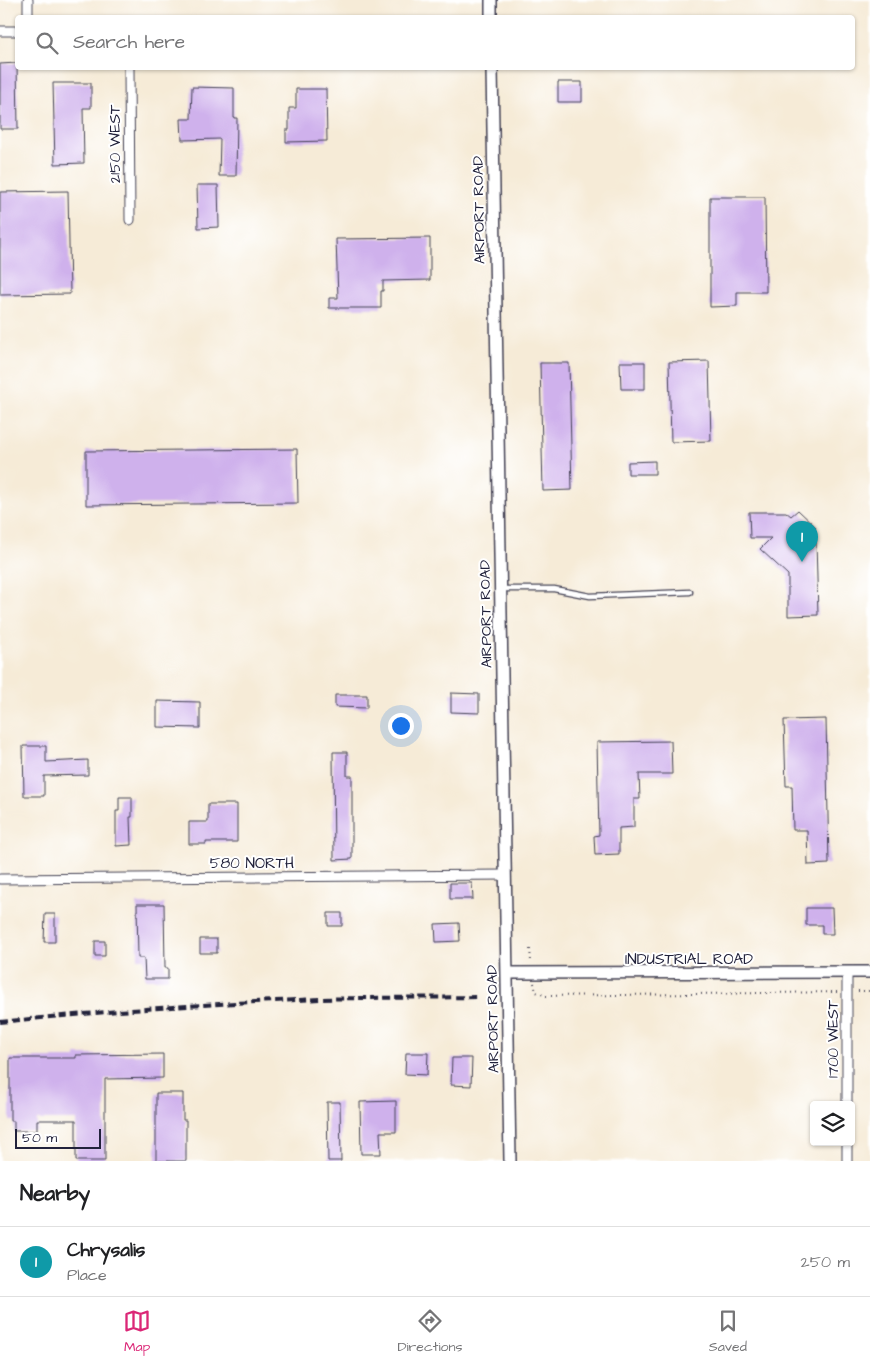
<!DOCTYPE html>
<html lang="en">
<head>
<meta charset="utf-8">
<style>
  body { margin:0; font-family:"Architects Daughter",sans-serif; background:#f2f2f2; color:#202124 }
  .controls { position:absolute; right:15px; bottom:15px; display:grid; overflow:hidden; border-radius:5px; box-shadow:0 1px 4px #0004 }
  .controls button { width:45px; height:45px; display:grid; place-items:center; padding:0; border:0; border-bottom:1px solid #e0e0e0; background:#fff; color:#202124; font:25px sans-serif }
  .scale { position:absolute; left:15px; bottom:12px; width:86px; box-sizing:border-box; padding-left:5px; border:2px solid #22223b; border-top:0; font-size:14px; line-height:18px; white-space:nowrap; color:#22223b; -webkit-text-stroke:4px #fff; paint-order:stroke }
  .you { position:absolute; left:400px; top:725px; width:18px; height:18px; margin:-12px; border:4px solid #fff; border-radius:50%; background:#1a73e8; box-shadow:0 0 0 8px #1a73e833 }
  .badge { display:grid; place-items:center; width:32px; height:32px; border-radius:50%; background:#db2777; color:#fff; font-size:16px; font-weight:700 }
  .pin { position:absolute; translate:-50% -41px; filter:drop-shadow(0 1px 2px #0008) }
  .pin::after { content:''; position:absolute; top:26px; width:18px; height:15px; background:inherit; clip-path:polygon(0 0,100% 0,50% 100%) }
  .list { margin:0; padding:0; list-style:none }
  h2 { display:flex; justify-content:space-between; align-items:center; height:65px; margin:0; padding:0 20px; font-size:21px }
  h2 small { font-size:16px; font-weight:400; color:#757577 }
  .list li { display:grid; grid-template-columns:32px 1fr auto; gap:15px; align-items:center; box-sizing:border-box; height:70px; padding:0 20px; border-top:1px solid #e0e0e0 }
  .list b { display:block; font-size:19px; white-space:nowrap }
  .list p { margin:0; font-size:16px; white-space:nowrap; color:#757577 }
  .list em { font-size:16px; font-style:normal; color:#757577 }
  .icon { flex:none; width:28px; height:28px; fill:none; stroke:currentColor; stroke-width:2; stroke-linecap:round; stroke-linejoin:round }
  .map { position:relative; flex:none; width:870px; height:1161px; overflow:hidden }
  .search { position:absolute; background:#fff; box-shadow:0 1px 4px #0004; left:15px; right:15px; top:15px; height:55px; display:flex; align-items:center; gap:12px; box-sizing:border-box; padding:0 18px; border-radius:5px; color:#757577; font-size:19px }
  .sheet { height:135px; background:#fff }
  nav { display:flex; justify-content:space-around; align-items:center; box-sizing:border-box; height:70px; border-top:1px solid #e0e0e0; background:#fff; font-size:14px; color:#757577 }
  nav a { display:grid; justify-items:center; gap:2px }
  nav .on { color:#db2777 }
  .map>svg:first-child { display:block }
</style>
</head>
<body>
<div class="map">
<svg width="870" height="1161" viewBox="0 0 870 1161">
  <rect width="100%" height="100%" fill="#fff"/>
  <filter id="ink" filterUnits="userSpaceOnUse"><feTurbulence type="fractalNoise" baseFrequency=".02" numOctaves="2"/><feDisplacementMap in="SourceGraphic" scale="10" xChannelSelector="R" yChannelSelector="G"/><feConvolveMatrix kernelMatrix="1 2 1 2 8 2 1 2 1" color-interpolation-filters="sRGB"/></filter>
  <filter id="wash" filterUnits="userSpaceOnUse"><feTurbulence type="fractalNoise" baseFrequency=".0096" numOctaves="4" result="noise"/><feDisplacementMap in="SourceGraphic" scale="20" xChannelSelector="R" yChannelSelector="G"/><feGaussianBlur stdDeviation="1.12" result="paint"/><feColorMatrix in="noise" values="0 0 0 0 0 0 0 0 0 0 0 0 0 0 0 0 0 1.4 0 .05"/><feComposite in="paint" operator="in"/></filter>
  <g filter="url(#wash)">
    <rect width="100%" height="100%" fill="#f6ebd7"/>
    <g id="blocks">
      <path fill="#cfb1ec" d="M17 63 18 129H0V64Z
        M558 82H582V102H558Z
        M53 83H91V108H83L84 163 55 164Z
        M192 87 234 88V118H237L236 176H219L220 139 182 140 181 119H191Z
        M296 89H326L327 141 286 142V130H289V108H296Z
        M197 185H218L219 227 198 228Z
        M68 191 70 294 0 295V192Z
        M710 197H765L766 292H737V306L710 307Z
        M430 238V280L383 281V291H381V308H329V298H338L336 239Z
        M709 361 711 441 671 442 669 362Z
        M620 362H645V389H621Z
        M540 363H569L572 490 543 491Z
        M297 449 298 503 86 505V451Z
        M655 461V474H628V462Z
        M798 510 816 527 809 534 816 541 818 615 788 616V575L760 549 771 538H750L749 512H786L791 516Z
        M451 693 479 694V713L451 712Z
        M335 695H367V708L335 707Z
        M157 701 200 702V728L157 727Z
        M826 719 829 864 808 865 807 830H793L792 786H786L784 720Z
        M671 741 672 774H639L640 799H634V827L619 828V854L595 855 594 836 599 835 597 742Z
        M23 746H46V762L88 760V775L44 776V796H24Z
        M333 752H347V776H352V859L334 860Z
        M119 797H132V817H130L131 845 116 846V811H119Z
        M208 804H237V842H206V844H189V822H208Z
        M450 883H472L473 899H450Z
        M137 904H164L165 968H168V979H145L144 958H138Z
        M806 908H832L833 934H822V925H806Z
        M328 913H342V926H328Z
        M45 914H55V942H44Z
        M459 923 460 941 436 942 435 924Z
        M200 939H217V953H200Z
        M95 941H105V956H95Z
        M406 1053H428L427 1075 405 1074Z
        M163 1054V1078L105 1079V1161H76V1120H37V1131H14V1121H10V1058H76V1055Z
        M452 1058H472L471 1086 451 1085Z
        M156 1093H183V1120H186V1161H156Z
        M396 1101V1132H380L381 1154H361L360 1102Z
        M327 1102H340L341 1161H328Z"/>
    </g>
  </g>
  <g filter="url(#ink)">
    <use href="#blocks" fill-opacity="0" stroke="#424052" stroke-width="1"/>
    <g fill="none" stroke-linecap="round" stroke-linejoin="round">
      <g stroke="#424052" stroke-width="7">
        <path id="service" d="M502 589H554L590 596 690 592"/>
      </g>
      <g stroke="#424052" stroke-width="11">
        <path id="minor" d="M28 0V18
          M0 31H18
          M129 68 130 220
          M0 879 505 875
          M847 973V1105
          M847 1142V1161"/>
      </g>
      <g stroke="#424052" stroke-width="14">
        <path id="tertiary" d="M491 0V18
          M492 68 510 1161
          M507 973 870 972"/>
      </g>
      <path stroke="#424052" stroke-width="2" stroke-dasharray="1 4" stroke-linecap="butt" d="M530 949 531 961
        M534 983 536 992 546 996 838 992
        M858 991H870"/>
      <use href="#service" stroke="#fff" stroke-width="4.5"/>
      <use href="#minor" stroke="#fff" stroke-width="9"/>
      <use href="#tertiary" stroke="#fff" stroke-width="11"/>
      <path stroke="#22223b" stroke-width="4" stroke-dasharray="8 4" stroke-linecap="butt" d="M0 1022C99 1012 198 1004 298 1000 357 997 417 998 476 997"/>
    </g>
  </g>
  <g text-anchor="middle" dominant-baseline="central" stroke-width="4" stroke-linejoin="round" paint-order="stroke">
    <g font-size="15" fill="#22223b" stroke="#fff">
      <text transform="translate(115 144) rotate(-90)">2150 WEST</text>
      <text transform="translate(479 210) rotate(-91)">AIRPORT ROAD</text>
      <text transform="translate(486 614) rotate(-91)">AIRPORT ROAD</text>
      <text x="252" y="863">580 NORTH</text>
      <text x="689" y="959">INDUSTRIAL ROAD</text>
      <text transform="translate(493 1019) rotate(-91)">AIRPORT ROAD</text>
      <text transform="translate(833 1039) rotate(-90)">1700 WEST</text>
    </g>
  </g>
</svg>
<div class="controls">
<button><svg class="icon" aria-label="layers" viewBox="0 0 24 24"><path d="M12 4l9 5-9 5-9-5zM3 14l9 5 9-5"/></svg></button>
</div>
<div class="scale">50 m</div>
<div class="you"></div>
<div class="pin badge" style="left:802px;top:562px;background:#0f9aa8">1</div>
<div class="search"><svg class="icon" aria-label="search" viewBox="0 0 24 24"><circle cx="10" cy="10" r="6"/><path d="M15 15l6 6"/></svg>Search here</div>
</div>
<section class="sheet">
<h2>Nearby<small></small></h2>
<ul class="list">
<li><span class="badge" style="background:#0f9aa8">1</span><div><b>Chrysalis</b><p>Place</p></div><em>250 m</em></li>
</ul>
</section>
<nav>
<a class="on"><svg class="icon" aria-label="map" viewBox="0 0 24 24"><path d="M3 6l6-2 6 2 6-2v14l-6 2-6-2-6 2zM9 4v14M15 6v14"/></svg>Map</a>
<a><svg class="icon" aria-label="directions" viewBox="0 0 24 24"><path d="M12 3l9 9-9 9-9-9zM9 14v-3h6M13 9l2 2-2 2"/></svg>Directions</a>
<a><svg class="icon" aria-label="saved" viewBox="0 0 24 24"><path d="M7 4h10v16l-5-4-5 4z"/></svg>Saved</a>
</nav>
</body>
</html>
